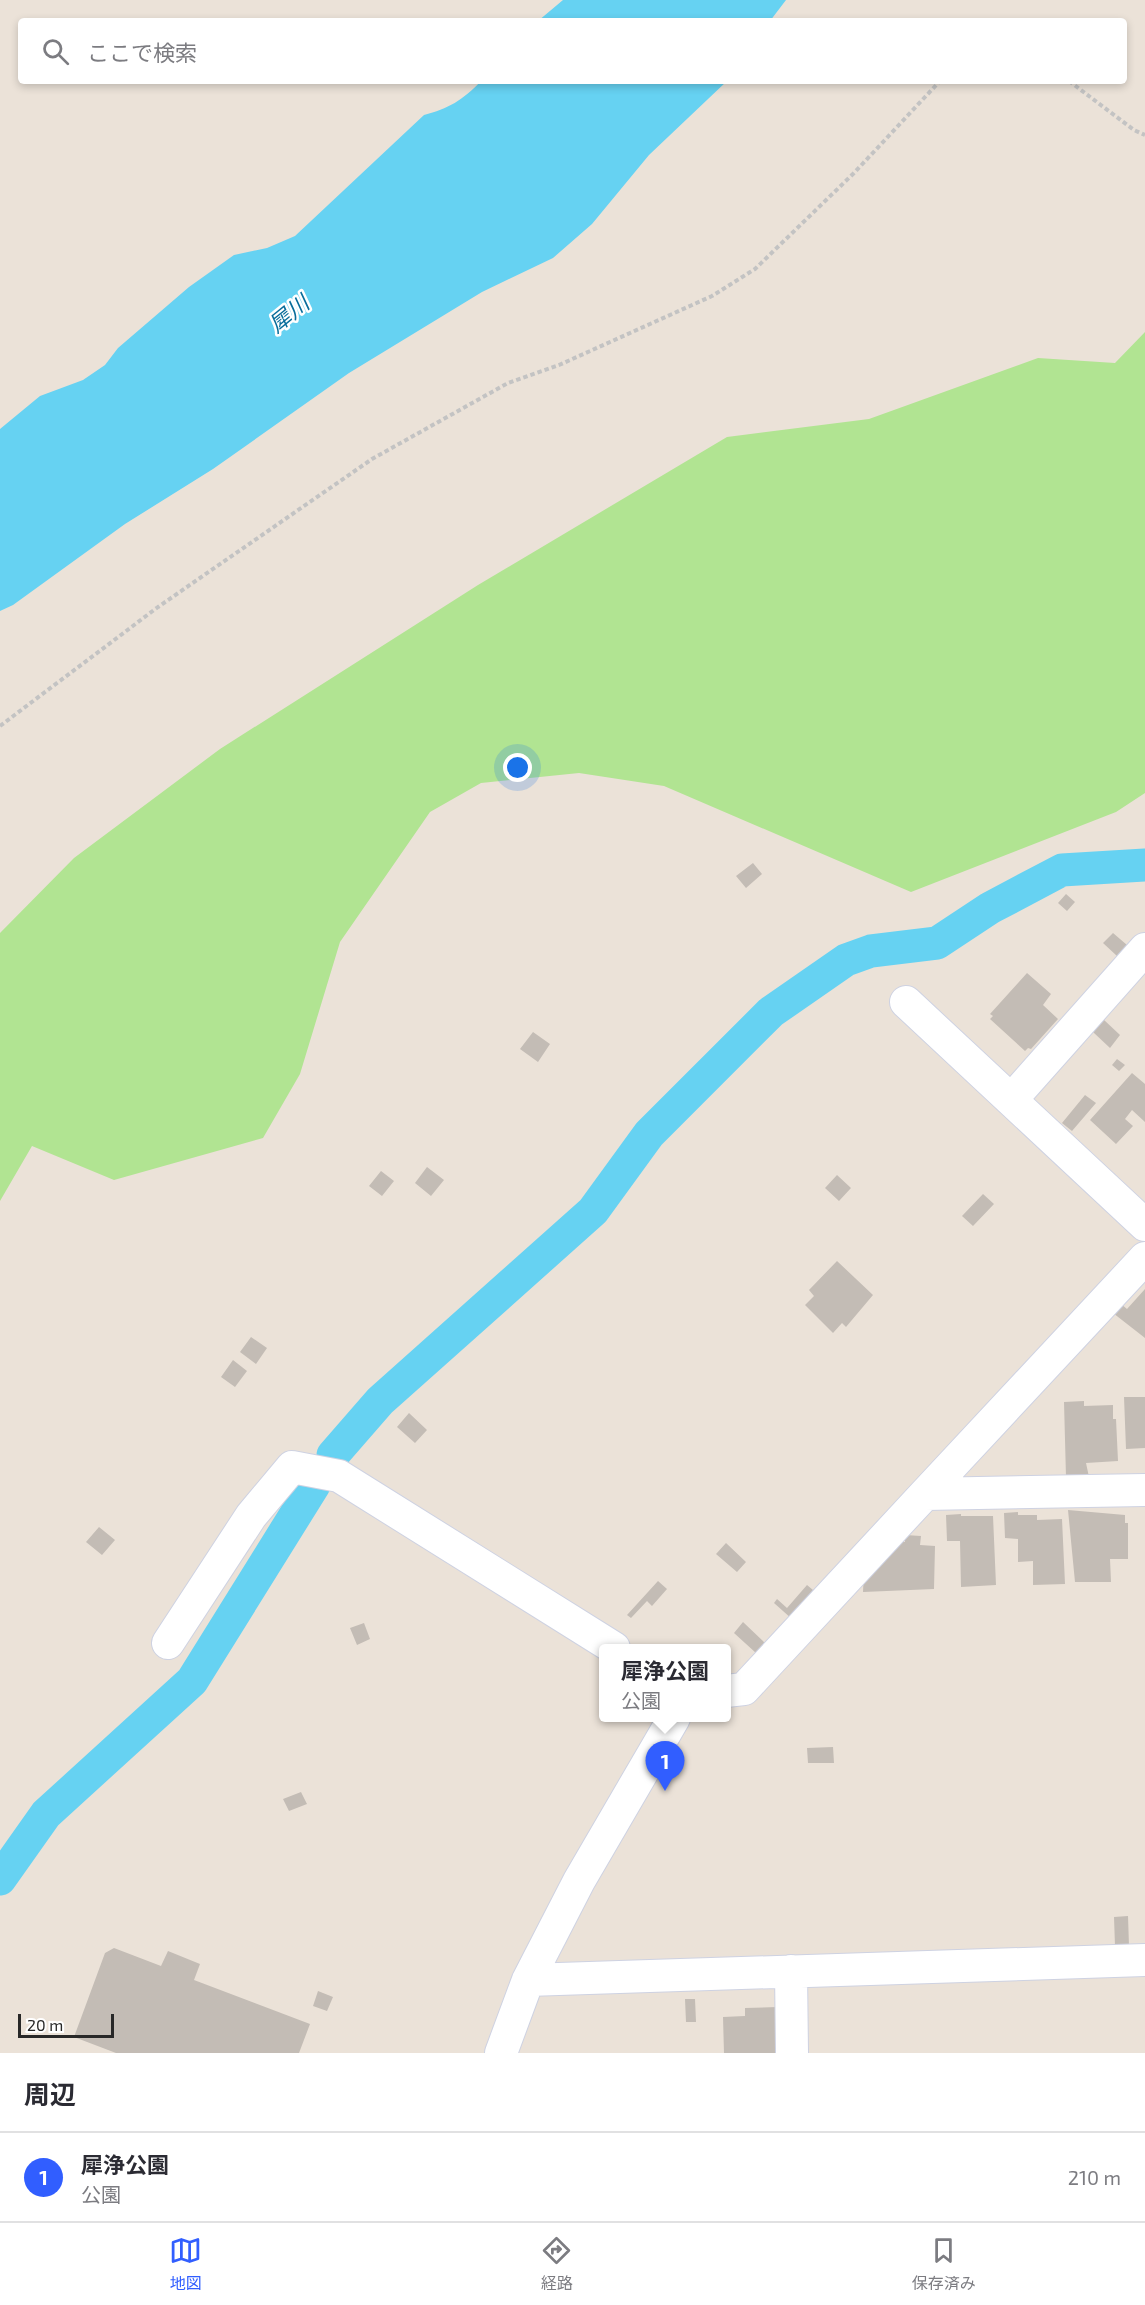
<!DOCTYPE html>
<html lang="ja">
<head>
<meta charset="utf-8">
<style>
  body { margin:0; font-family:"Exo 2","Noto Sans JP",sans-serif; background:#f2f2f3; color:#2b2b33 }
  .scale { position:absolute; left:18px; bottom:15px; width:96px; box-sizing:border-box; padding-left:6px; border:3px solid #282828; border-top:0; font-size:16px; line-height:21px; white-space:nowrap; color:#282828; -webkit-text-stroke:4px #fff; paint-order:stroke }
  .you { position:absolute; left:518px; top:768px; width:21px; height:21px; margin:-15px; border:4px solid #fff; border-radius:50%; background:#1a73e8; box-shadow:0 0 0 9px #1a73e833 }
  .badge { display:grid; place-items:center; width:39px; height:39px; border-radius:50%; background:#315eff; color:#fff; font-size:20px; font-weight:700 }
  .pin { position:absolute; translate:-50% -50px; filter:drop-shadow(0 2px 3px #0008) }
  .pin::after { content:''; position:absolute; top:32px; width:21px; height:18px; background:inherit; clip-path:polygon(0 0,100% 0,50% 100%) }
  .popup { position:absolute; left:599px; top:1644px; width:132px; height:78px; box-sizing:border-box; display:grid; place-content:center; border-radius:6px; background:#fff; filter:drop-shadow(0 2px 4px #0005); font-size:20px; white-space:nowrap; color:#7c7c81 }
  .popup b { font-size:22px; color:#2b2b33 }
  .popup::after { content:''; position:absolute; left:50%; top:100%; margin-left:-12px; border:12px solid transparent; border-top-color:#fff }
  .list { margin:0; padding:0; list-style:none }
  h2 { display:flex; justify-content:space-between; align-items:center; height:78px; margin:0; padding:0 24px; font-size:26px }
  h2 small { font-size:20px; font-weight:400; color:#7c7c81 }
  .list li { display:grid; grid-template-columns:39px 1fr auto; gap:18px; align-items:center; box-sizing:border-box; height:90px; padding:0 24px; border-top:2px solid #e1e1e2 }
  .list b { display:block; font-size:22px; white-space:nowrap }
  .list p { margin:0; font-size:20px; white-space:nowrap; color:#7c7c81 }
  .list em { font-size:20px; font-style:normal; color:#7c7c81 }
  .icon { flex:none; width:33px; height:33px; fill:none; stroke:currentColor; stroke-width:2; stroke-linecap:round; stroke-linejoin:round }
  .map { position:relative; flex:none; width:1145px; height:2053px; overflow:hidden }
  .search { position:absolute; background:#fff; box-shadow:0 3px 9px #0003; left:18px; right:18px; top:18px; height:66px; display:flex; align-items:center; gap:15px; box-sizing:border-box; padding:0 21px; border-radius:6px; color:#7c7c81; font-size:22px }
  .sheet { height:168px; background:#fff }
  nav { display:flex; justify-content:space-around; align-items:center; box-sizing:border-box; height:84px; border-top:2px solid #e1e1e2; background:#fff; font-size:16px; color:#7c7c81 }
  nav a { display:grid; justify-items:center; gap:3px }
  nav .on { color:#315eff }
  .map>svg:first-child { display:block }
</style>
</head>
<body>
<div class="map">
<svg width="1145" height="2053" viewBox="0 0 1145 2053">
  <rect width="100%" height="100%" fill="#ebe2d8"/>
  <path fill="#b1e492" d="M1145 332V793L1116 812 911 892 664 786 579 773 481 783 430 812 340 942 300 1074 263 1138 114 1180 32 1146 0 1201V933L74 858 220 749 478 585 727 437 869 419 1038 358 1115 363Z"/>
  <path fill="#66d2f2" d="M563 0H786L770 21H538Z
    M481 81H727L649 155 592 224 553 258 482 292 349 373 213 469 125 524 13 605 0 611V429L40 396 83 380 105 365 118 348 189 287 234 255 267 248 295 236 424 115C448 109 463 100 481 81Z"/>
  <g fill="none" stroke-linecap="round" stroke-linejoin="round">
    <path stroke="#66d2f2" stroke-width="33" d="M333 1455 380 1401 593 1211 649 1134 771 1012 846 960 871 951 937 943 990 908 1062 870 1145 865
      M0 1879 46 1814 192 1681 314 1485"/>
  </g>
  <path fill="#c3bcb5" d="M753 863 762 874 746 888 736 876Z
    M1066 894 1075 902 1067 911 1058 903Z
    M1113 933 1127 945 1117 956 1103 943Z
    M1027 973 1051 994 1043 1005 1058 1019 1031 1049 1028 1048 1025 1051 990 1019 993 1016 990 1014Z
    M1103 1019 1120 1035 1110 1048 1093 1032Z
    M533 1032 550 1044 538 1062 520 1049Z
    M1117 1059 1125 1065 1119 1071 1112 1065Z
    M1132 1073 1145 1084V1122L1132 1110 1125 1119 1133 1126 1116 1144 1090 1120Z
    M1085 1095 1096 1103 1072 1131 1062 1123Z
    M427 1167 444 1180 431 1196 415 1183Z
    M381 1171 394 1181 382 1196 369 1186Z
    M837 1175 851 1188 839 1201 825 1188Z
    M983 1194 994 1204 973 1226 962 1216Z
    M837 1261 873 1295 846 1327 842 1323 833 1333 805 1305 814 1296 809 1290Z
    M1145 1289V1338L1113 1313 1121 1304 1127 1309Z
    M251 1337 267 1348 256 1364 240 1352Z
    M233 1360 247 1371 235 1387 221 1377Z
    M1124 1397H1145V1448L1126 1449Z
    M1084 1401V1406L1113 1405V1419H1116L1118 1461 1086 1463 1089 1477H1066L1064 1402Z
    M409 1413 427 1430 415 1443 397 1427Z
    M1068 1510 1125 1515V1523H1128V1559H1110L1111 1582H1075Z
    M1018 1512V1515H1037V1520L1062 1519 1065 1584 1033 1585V1561L1018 1562V1539L1005 1538 1004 1513Z
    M961 1514V1516H993L996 1585 961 1587 960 1541H947L946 1515Z
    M99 1527 115 1540 102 1555 86 1542Z
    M905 1535 921 1536 920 1545 935 1546 934 1589 863 1592 864 1571 889 1542H905Z
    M726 1543 746 1562 737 1572 716 1554Z
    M658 1581 667 1589 652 1606 647 1601 631 1618 627 1615Z
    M807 1585 819 1595 792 1619 774 1603 777 1599 787 1608Z
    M743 1622 765 1643 756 1653 734 1633Z
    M364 1623 370 1639 357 1645 350 1628Z
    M833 1747 834 1763H808L807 1748Z
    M301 1792 307 1804 289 1811 283 1799Z
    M1128 1916 1129 1946H1115L1114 1917Z
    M114 1948 161 1966 168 1951 200 1964 194 1980 310 2024 299 2053H116L74 2037 105 1953Z
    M318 1991 333 1997 327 2011 313 2006Z
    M685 1999H695L696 2022H686Z
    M778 2007 779 2053H724L723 2017 745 2016V2008Z"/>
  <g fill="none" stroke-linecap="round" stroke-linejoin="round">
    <g stroke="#ced2e2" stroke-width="34">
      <path id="minor" d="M906 1002 1145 1225
        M1011 1100 1145 949
        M1145 1258 925 1494 1145 1490
        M168 1643 251 1516 292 1467 339 1476 614 1648
        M726 1691 744 1689 925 1494
        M791 1971 792 2053
        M528 1980 1145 1960
        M501 2053 528 1980 579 1881 674 1718"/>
    </g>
    <path stroke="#c3c3c3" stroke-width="4" stroke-dasharray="4.5 3" stroke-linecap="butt" d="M1069 81 1134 130 1145 135
      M0 726 158 607 372 459 508 383 559 365 712 296 755 269 854 173 940 81"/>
    <use href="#minor" stroke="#fff" stroke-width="32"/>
  </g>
  <g text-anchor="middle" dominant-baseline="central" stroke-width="5" stroke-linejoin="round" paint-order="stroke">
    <g font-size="22" font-style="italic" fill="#086d9b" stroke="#fff">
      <text transform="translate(288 313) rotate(-39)">犀川</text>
    </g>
  </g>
</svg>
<div class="scale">20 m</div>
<div class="you"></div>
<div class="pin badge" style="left:665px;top:1791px">1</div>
<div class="popup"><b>犀浄公園</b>公園</div>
<div class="search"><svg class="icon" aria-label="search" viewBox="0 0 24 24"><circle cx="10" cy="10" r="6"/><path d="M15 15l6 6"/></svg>ここで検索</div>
</div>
<section class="sheet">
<h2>周辺<small></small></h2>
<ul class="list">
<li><span class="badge">1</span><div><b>犀浄公園</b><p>公園</p></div><em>210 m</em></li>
</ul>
</section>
<nav>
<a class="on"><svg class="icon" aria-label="map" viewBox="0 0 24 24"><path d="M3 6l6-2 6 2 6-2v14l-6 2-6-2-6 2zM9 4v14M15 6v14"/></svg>地図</a>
<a><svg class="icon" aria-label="directions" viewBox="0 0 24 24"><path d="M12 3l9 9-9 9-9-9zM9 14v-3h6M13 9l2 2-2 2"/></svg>経路</a>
<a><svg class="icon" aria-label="saved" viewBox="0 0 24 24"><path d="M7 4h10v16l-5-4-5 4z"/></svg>保存済み</a>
</nav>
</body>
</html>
